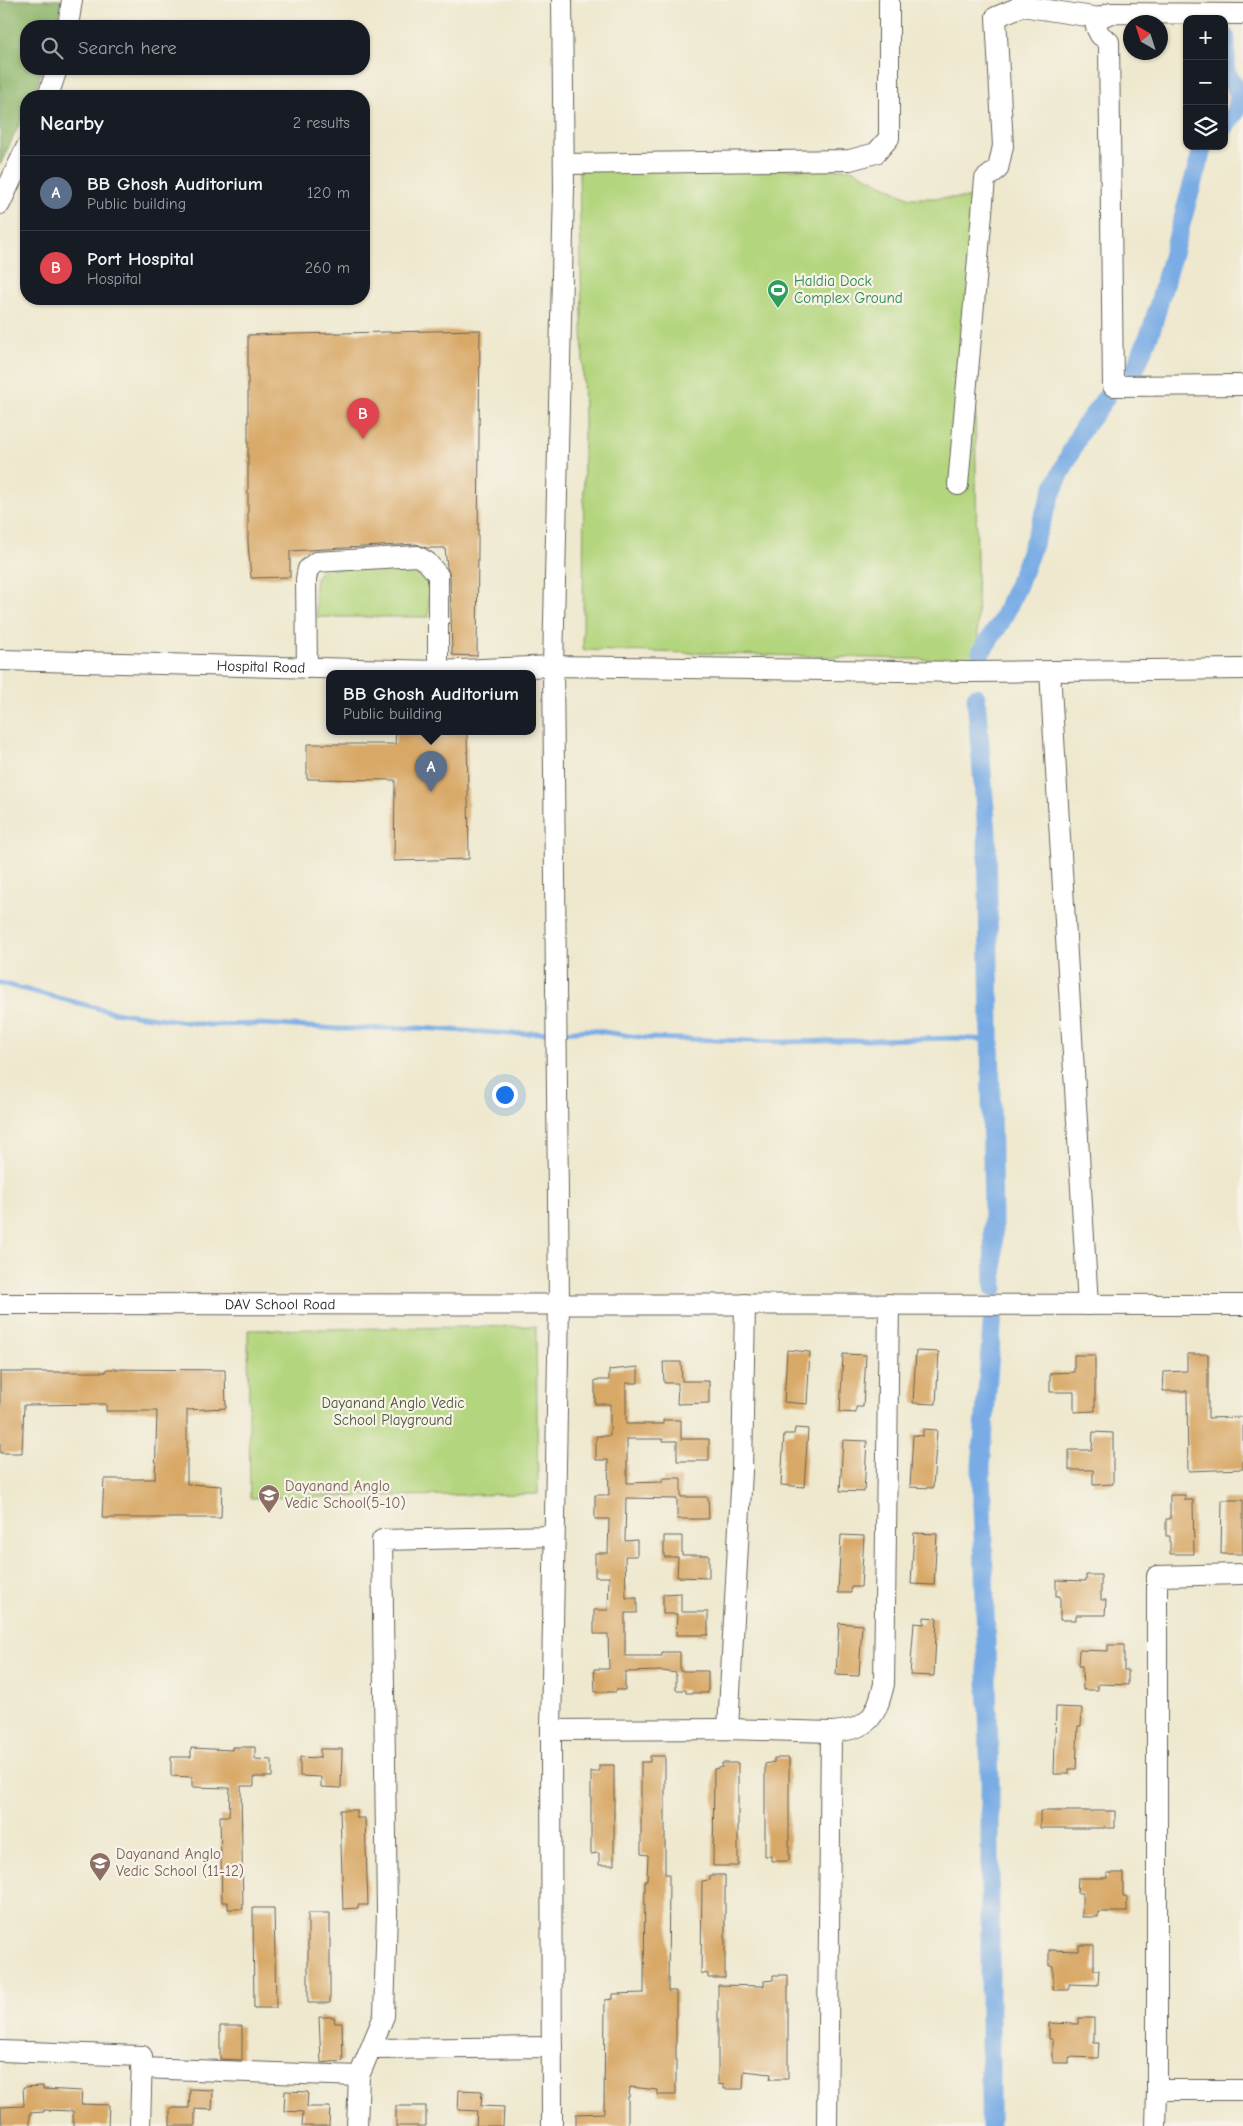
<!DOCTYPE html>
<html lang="en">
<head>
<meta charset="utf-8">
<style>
  body { margin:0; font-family:"Comic Neue",sans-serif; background:#242831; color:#f1f3f6 }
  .controls { position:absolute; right:15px; top:15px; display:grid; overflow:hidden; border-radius:10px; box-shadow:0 1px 4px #0004 }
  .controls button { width:45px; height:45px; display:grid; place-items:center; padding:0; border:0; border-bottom:1px solid #363941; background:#171b24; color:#f1f3f6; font:25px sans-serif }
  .compass { position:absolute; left:1123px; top:15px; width:45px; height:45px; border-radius:50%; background:#171b24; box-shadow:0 1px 4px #0004; rotate:321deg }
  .you { position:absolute; left:504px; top:1094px; width:18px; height:18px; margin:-12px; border:4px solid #fff; border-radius:50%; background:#1a73e8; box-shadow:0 0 0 8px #1a73e833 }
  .badge { display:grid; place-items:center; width:32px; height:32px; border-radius:50%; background:#d690ce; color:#fff; font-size:16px; font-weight:700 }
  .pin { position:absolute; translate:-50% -41px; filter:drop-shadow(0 1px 2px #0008) }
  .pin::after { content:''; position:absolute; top:26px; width:18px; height:15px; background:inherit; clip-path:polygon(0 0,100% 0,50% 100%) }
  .popup { position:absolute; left:326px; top:670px; width:210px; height:65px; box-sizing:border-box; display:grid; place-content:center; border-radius:10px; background:#171b24; filter:drop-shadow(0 1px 4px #0005); font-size:16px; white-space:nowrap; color:#9ea1a6 }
  .popup b { font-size:19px; color:#f1f3f6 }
  .popup::after { content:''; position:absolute; left:50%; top:100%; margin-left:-10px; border:10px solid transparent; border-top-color:#171b24 }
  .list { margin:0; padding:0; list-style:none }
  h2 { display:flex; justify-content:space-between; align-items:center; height:65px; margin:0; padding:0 20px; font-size:21px }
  h2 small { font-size:16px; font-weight:400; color:#9ea1a6 }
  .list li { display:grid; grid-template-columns:32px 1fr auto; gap:15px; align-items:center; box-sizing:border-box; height:75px; padding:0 20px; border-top:1px solid #363941 }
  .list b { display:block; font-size:19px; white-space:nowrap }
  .list p { margin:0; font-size:16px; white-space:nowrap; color:#9ea1a6 }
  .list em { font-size:16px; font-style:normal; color:#9ea1a6 }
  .icon { flex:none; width:28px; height:28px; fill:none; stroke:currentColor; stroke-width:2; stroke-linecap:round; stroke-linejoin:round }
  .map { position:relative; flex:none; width:1243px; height:2126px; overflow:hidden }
  .search { position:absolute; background:#171b24; box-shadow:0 1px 4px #0004; left:20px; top:20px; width:350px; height:55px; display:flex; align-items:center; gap:12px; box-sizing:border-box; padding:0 18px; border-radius:20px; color:#9ea1a6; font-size:19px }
  .panel { position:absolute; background:#171b24; box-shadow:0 1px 4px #0004; left:20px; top:90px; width:350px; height:215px; border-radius:20px }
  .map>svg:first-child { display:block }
</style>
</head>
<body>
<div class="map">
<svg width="1243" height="2126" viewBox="0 0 1243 2126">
  <rect width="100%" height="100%" fill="#f7f3e8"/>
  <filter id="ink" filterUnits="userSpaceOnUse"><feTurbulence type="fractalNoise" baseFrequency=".02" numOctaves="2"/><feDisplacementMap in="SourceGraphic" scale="10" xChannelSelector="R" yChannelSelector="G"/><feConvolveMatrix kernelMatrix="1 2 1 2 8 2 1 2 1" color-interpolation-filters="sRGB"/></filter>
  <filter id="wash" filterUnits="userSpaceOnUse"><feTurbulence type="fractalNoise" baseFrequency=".0096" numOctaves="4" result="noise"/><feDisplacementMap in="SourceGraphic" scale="20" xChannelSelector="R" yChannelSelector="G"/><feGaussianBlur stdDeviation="1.12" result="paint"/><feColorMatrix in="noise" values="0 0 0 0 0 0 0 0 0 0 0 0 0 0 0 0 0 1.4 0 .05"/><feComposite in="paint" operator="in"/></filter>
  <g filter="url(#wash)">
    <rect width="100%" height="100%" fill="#eee8ce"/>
    <path fill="#b3d57d" stroke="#68784c" d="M579 169H851L910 198H973L978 661 583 650 584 419Z
      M413 563 429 577V617H317C316 603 311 580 321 570Z
      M536 1326 538 1494 250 1498 248 1330Z"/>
    <path fill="#8eb66c" stroke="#556944" d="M0 0H62L57 26H26V69H43L33 96H26V110L0 165Z"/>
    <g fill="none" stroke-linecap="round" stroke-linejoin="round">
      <path stroke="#79ace5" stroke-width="5" d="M0 983 113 1012 209 1025 262 1024 341 1029 419 1028 514 1034 552 1032
        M561 1032 590 1030 646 1038 786 1042 956 1038 991 1040"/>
      <path stroke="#79ace5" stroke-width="19" d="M1224 128 1237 110 1239 93 1226 72V38
        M1135 369 1152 328 1203 146
        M981 652 1001 622 1018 585 1055 485 1081 431 1105 399
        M976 697 987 834 994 1288
        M990 2126V1783L981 1466 993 1314"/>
    </g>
    <g id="blocks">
      <path fill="#d8a866" d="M480 330 477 656 452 655 450 575 447 567 445 548H427L416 544 290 551V577L251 578 248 543V335Z
        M396 731H467L469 859 394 861 395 780 307 779V744H395Z
        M787 1350 810 1352 807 1404 784 1402Z
        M916 1351 939 1352 936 1404 913 1403Z
        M843 1354 866 1355 863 1407H856V1413L840 1412Z
        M1187 1354H1208V1418L1243 1417V1469L1188 1471 1187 1391H1163L1164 1372 1187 1371Z
        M1074 1355H1095V1411L1074 1412V1392H1050V1373L1074 1372Z
        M663 1362H681L682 1381H709V1403L677 1404 678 1383H664Z
        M638 1367V1383H626V1424H663V1420H681V1439H709V1461H677V1441H663V1439H627V1483L663 1482V1478H681V1497H708L709 1519H677V1499L626 1498 625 1541 637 1540V1556H625L626 1598H637V1613H625V1656H662V1652H680V1671H708V1693H686V1690H676V1673L662 1671 625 1672V1690H616V1692H595L594 1669H609L608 1634H594V1610H608L609 1577H595V1553H608L609 1519H595V1495H609L608 1460H596V1436H610V1404H595V1380H609V1370Z
        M106 1369 225 1370 226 1408 187 1410V1484L222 1486 221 1518H102L104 1479H155L157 1411H106V1404L24 1405 22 1453H0V1372H106Z
        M795 1428 808 1429 804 1487 781 1485 784 1434H794Z
        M923 1429 937 1430 933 1488 910 1487 913 1435 923 1436Z
        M1093 1432 1113 1433V1484L1093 1485V1470H1069V1450H1092Z
        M843 1440 867 1441 864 1492 840 1491Z
        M1170 1495H1185V1500H1193L1194 1554H1170V1536H1166V1519H1170Z
        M1222 1500H1243V1554H1221Z
        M914 1533 937 1534 934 1585 911 1584Z
        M841 1535 864 1536 861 1587H851V1593H838Z
        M664 1536H682V1555H709V1578L677 1577 678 1557H664Z
        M1086 1575H1101V1600H1106L1105 1615H1076V1620H1060V1596H1056V1580L1086 1581Z
        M681 1593V1612H708V1635H676L677 1614H663V1594Z
        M924 1617 937 1618 934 1676 910 1675 914 1623 924 1624Z
        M839 1623 862 1625 859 1676 836 1675Z
        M1108 1645H1124V1670H1128V1685L1098 1684V1690H1083L1082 1666H1078L1079 1650 1108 1651Z
        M1056 1707 1082 1708 1081 1726H1078L1076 1769H1069V1774H1054Z
        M232 1747H255V1759L272 1760V1777H254V1786H241L243 1909H228V1902H222L220 1816H229L230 1788 192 1787V1777L171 1776V1757H191V1748L232 1750Z
        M320 1749H342L341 1788 321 1787V1777L300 1776V1757L320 1758Z
        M650 1756H665V1874H669L668 1991H676V2095H658V2090L630 2087 629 2097H628V2126H576V2114L604 2113 605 2000 613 1999V1994L644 1993 645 1880H647L648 1855 641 1854V1762H650Z
        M774 1758H789V1861H771V1856H765V1764L774 1762Z
        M722 1763H738V1866H713L714 1769 722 1767Z
        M599 1765H614V1865H599V1853L591 1854V1772H599Z
        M340 1810H357V1818H365L368 1905H358V1908L343 1909Z
        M1040 1811H1115V1828H1040Z
        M1107 1873H1123V1897H1127V1912H1098V1917H1082V1893H1077L1078 1878H1107Z
        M710 1875H725V1978H708V1974L701 1973 702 1881 710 1880Z
        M253 1908H274L276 2008H254Z
        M308 1913H330V2003H308Z
        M1079 1945H1094V1970H1099L1098 1985 1069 1984V1990H1053V1966H1049V1950L1079 1951Z
        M773 1975H788V2079H770L771 2074 744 2071 743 2089H724V2085L718 2084V1985L764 1986V1981L773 1980Z
        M319 2017H334L335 2023H342L343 2061 321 2063Z
        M1079 2018H1094V2043H1099L1098 2058 1069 2057V2063H1053V2039H1049V2023L1079 2024Z
        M220 2026H242V2060L220 2059Z
        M43 2086V2089L82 2091 81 2104 109 2105 108 2126H73V2111L44 2110V2112L30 2113V2126H2L1 2107 24 2106 23 2087Z
        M190 2089 213 2090 212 2110 195 2109V2126H170V2108H189Z
        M459 2090 482 2091 481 2106 504 2107 503 2126H476L477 2111 458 2110Z
        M285 2091 308 2092 307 2107H330L329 2126H302L303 2112 284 2111Z
        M396 2106H426V2126H396Z"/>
    </g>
  </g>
  <g filter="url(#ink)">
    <use href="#blocks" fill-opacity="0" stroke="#66635a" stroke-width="1"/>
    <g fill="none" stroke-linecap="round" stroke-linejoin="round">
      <g stroke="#66635a" stroke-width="22">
        <g id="minor">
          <path d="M1022 0V6L1099 18"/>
          <path d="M1243 14 1111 13 1099 18 1096 27 1100 35 1109 42 1113 386 1243 385"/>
          <path d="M68 26 72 0"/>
          <path d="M48 96 57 69"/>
          <path d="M564 164 850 160 876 153 889 138V0"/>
          <path d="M0 204 26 148"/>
          <path d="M958 485 985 179 998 169 1003 146 996 17 1022 6"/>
          <path id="s1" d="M0 660 438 671 553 666 969 672 1243 669"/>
          <path d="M307 668 306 579 308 569 316 562 417 556 427 562 438 575V671"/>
          <path d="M1050 671 1088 1305"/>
          <path id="s2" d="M0 1304 1243 1305"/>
          <path d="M1243 1574 1157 1576V2090H1243"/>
          <path d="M728 1729 742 1471 745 1304"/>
          <path d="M551 1730 559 1304 553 666 564 188 562 0"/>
          <path d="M831 1732C868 1730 876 1718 884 1684L889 1304"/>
          <path d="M372 2049 552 2047"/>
          <path d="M0 2051 142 2056 140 2126"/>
          <path d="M141 2068 359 2076"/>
          <path d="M357 2126 359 2076 384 2016 387 1911 382 1540 554 1536"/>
          <path d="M552 2126 551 1730 728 1729 831 1732 827 2126"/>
          <path d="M1156 2126 1157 2090"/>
        </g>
      </g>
      <use href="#minor" stroke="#fff" stroke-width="20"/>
    </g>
  </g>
  <defs>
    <g id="stadium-pin" transform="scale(1.125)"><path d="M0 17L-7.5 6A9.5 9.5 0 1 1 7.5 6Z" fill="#2e9e5b" stroke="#f7f3e8"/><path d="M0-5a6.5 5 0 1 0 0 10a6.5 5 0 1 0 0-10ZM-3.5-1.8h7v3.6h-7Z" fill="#fff"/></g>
    <g id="school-pin" transform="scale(1.125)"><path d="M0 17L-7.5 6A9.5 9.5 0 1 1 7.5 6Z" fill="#8d6e63" stroke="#f7f3e8"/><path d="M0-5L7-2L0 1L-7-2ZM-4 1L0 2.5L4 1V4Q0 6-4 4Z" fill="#fff"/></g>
  </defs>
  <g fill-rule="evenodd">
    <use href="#stadium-pin" x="778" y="290"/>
    <use href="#school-pin" x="269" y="1495"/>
    <use href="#school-pin" x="100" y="1863"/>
  </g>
  <g text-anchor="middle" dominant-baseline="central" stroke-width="4.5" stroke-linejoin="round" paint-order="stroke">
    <g font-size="15" fill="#27864d" stroke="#f7f3e8" text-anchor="start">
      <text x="794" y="281">Haldia Dock<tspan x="794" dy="17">Complex Ground</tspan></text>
    </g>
    <g font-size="15" fill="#1c1c1c" stroke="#f7f3e8">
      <text stroke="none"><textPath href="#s1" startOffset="261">Hospital Road</textPath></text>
      <text stroke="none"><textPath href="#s2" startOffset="280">DAV School Road</textPath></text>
    </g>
    <g font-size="15" fill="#495439" stroke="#f7f3e8">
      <text x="393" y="1403">Dayanand Anglo Vedic<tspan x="393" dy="17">School Playground</tspan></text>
    </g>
    <g font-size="15" fill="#785e54" stroke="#f7f3e8" text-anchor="start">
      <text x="285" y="1486">Dayanand Anglo<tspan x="285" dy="17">Vedic School(5-10)</tspan></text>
      <text x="116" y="1854">Dayanand Anglo<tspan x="116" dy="17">Vedic School (11-12)</tspan></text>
    </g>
  </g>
</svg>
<div class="controls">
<button>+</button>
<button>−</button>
<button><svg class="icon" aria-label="layers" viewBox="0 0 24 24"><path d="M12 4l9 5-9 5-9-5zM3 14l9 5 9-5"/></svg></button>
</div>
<svg class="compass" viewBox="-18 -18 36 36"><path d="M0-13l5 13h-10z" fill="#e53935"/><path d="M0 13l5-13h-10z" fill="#9ea1a6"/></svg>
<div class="you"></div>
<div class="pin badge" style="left:431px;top:792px;background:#5c6f8a">A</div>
<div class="popup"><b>BB Ghosh Auditorium</b>Public building</div>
<div class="pin badge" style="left:363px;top:439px;background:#e0444e">B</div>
<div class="search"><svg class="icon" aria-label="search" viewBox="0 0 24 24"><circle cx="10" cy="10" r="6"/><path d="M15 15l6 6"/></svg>Search here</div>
<section class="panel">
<h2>Nearby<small>2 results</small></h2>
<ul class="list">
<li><span class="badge" style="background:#5c6f8a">A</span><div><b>BB Ghosh Auditorium</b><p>Public building</p></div><em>120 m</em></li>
<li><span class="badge" style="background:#e0444e">B</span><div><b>Port Hospital</b><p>Hospital</p></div><em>260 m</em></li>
</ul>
</section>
</div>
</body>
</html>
